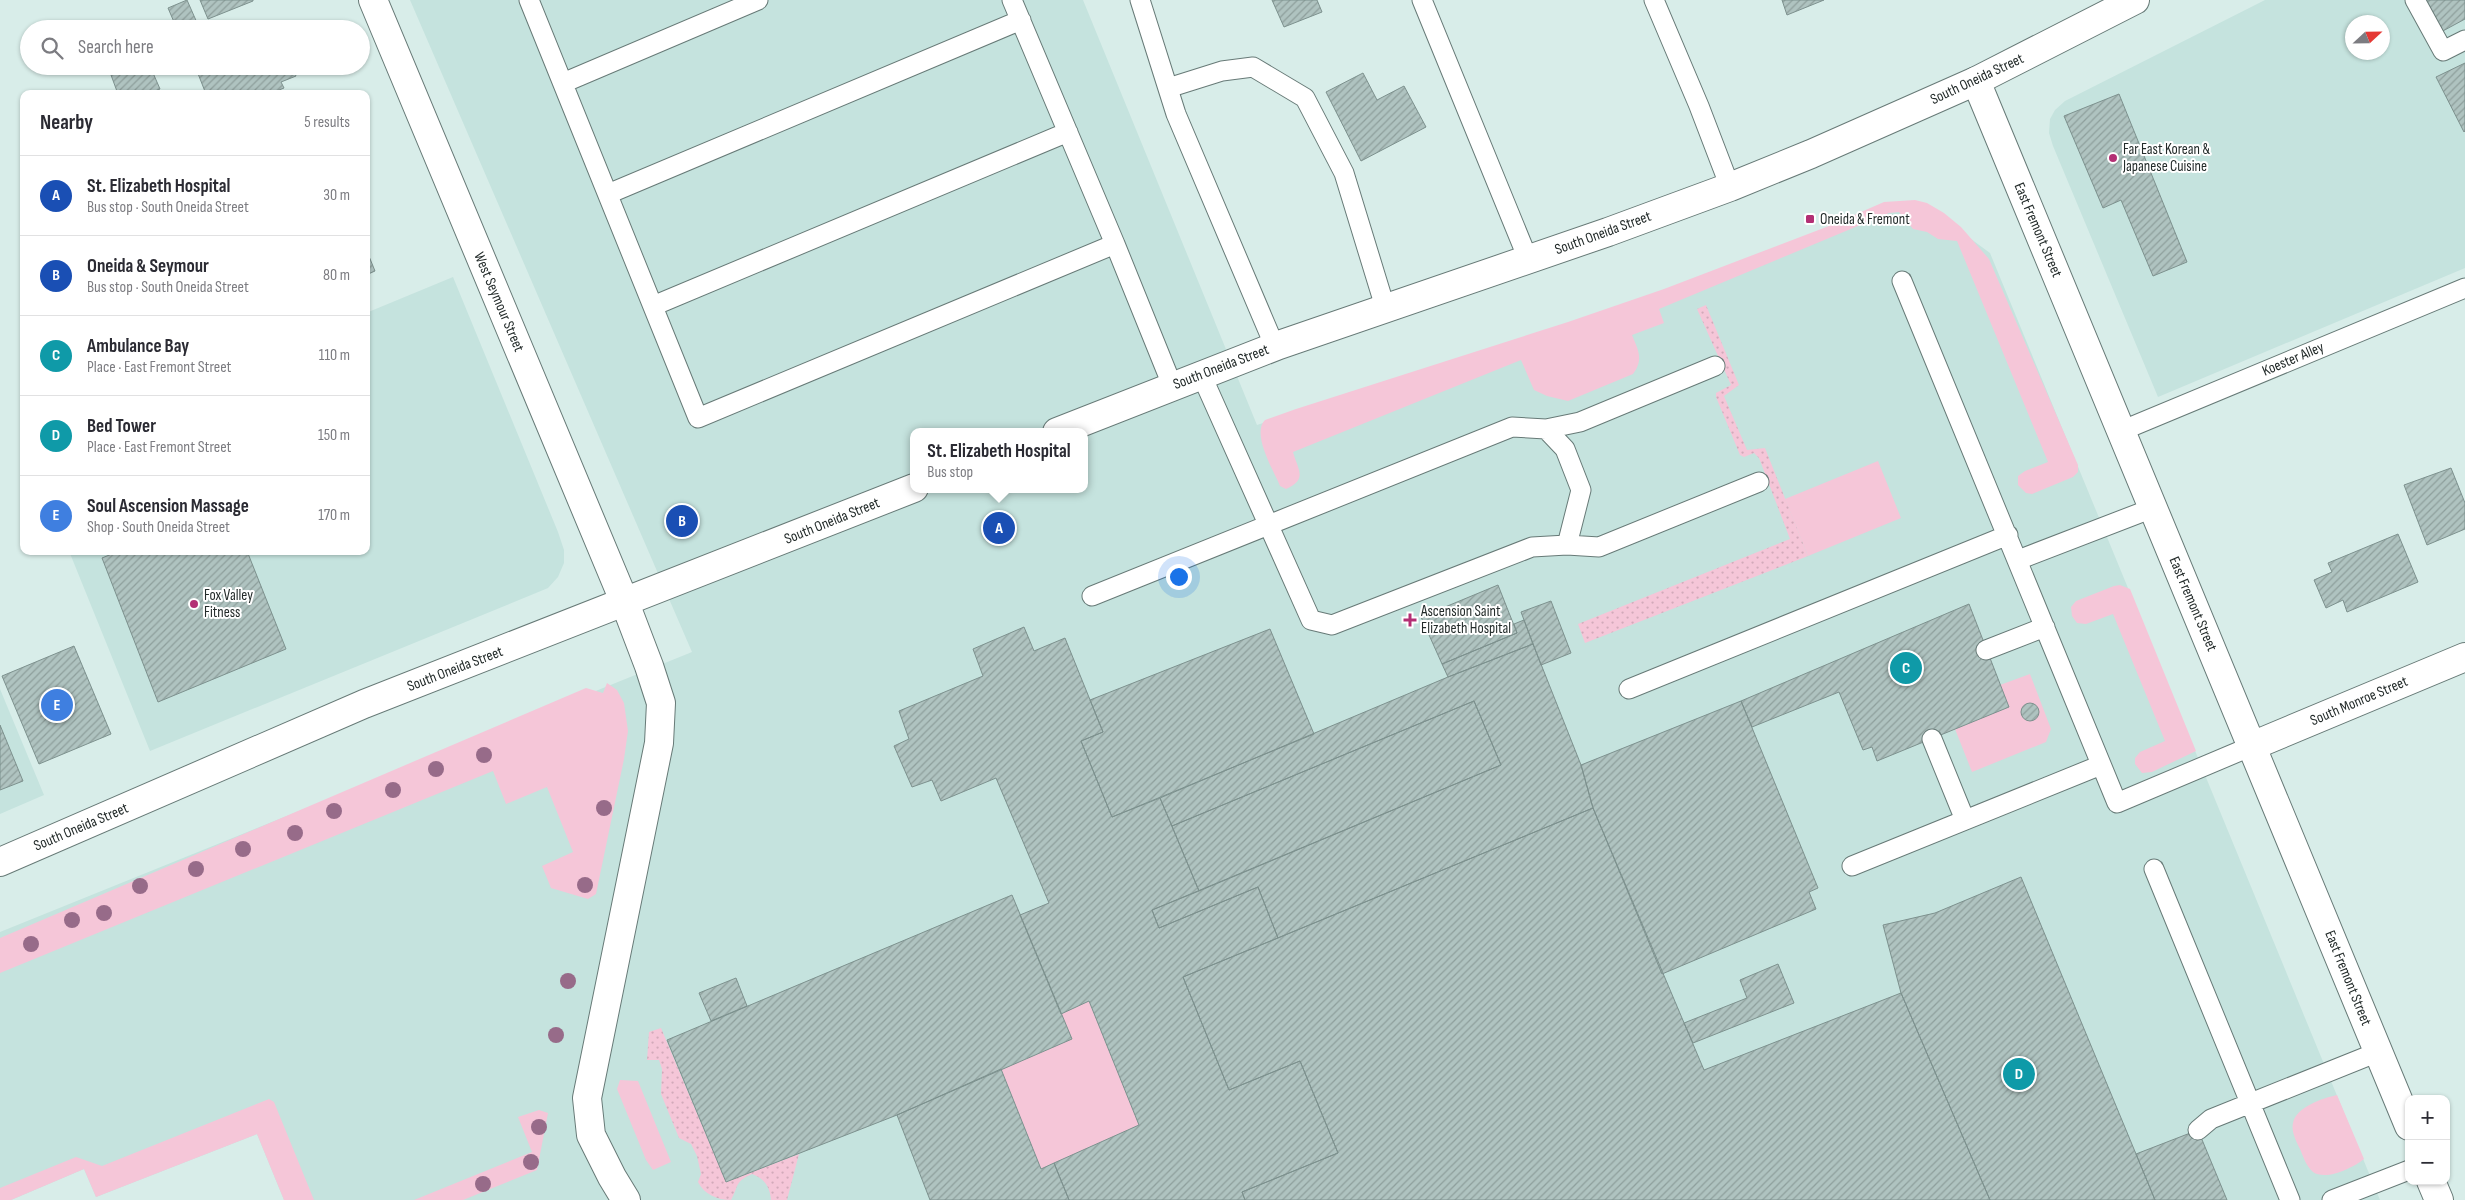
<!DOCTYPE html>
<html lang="en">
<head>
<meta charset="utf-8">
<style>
  body { margin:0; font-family:"Sofia Sans Condensed",sans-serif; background:#f2f2f3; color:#2b2b33 }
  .controls { position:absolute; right:15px; bottom:15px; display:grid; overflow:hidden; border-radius:10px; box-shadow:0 1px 4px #0004 }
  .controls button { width:45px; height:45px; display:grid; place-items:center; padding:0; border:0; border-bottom:1px solid #e1e1e2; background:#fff; color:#2b2b33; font:25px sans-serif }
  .compass { position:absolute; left:2345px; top:15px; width:45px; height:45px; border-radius:50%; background:#fff; box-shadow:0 1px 4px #0004; rotate:68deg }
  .you { position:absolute; left:1178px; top:576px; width:18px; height:18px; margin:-12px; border:4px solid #fff; border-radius:50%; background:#1a73e8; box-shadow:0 0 0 8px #1a73e833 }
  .badge { display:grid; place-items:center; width:32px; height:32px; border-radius:50%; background:#b45309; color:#fff; font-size:16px; font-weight:700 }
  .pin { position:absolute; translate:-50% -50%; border:2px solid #fff; box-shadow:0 1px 5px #0006 }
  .popup { position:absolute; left:910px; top:428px; width:178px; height:65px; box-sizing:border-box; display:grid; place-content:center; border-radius:10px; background:#fff; filter:drop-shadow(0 1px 4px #0005); font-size:16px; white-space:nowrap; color:#7c7c81 }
  .popup b { font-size:19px; color:#2b2b33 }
  .popup::after { content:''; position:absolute; left:50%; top:100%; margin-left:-10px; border:10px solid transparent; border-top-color:#fff }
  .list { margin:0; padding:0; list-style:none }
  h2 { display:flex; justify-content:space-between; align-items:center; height:65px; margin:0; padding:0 20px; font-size:21px }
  h2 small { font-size:16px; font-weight:400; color:#7c7c81 }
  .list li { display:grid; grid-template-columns:32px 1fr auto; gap:15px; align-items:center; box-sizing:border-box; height:80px; padding:0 20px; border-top:1px solid #e1e1e2 }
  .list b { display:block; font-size:19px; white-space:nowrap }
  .list p { margin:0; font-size:16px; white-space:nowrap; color:#7c7c81 }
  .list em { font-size:16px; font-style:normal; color:#7c7c81 }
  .icon { flex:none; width:28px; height:28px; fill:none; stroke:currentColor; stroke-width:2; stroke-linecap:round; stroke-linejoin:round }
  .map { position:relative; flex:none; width:2465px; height:1200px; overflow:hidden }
  .search { position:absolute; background:#fff; box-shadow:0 1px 4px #0004; left:20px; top:20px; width:350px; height:55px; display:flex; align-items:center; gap:12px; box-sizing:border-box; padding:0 18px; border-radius:28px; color:#7c7c81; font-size:19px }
  .panel { position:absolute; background:#fff; box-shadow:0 1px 4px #0004; left:20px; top:90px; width:350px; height:465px; border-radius:10px }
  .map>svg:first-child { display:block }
</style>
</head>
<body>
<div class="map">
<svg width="2465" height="1200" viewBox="0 0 2465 1200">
  <defs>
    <pattern id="garden-dots" width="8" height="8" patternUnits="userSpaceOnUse" patternTransform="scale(1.25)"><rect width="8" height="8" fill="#f5c6d8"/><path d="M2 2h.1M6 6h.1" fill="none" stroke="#d2aaba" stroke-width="1.8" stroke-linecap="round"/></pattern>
    <pattern id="building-hatch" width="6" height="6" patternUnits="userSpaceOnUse" patternTransform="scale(1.25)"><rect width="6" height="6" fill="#afc3c0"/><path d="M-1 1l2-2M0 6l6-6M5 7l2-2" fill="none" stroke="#8e9f9c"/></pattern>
  </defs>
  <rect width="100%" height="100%" fill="#d8ede9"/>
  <path fill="#c5e3de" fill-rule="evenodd" d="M410 0H1083L1257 425 1689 284 1881 205 1956 228 1990 253 2380 1200H284L257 1134 96 1197 84 1169 11 1200H0V932L692 652ZM914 432H1084V489H914Z
    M2265 0H2465V268L2158 397 2053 146 2049 133 2050 119 2055 110 2065 101ZM2352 22H2382V52H2352Z
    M453 277 558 532 564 550V563L558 577 548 588 536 593 150 751 69 551H366V313Z
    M0 689 44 795 0 814Z"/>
  <path fill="#f5c6d8" d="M1915 200 1927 203 1944 213 1961 227 1989 259 2078 465V472L2073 477 2032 494 2026 493 2018 485V476L2025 471 2048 462 1957 241 1938 239 1927 232 1913 229 1899 212 1889 213 1659 309 1664 323 1632 335C1638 350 1644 359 1633 374L1568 401 1547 396 1534 390 1521 360 1293 452C1298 470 1308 479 1286 489L1280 486C1274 471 1251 434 1265 420L1296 409 1568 322 1664 289 1829 226 1884 202Z
    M1878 461 1901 518 1808 556 1785 499Z
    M2120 585 2130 589 2196 751 2152 772 2142 773 2135 764V758L2140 752 2165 741 2113 614 2086 624 2077 623 2072 616 2071 607 2076 601 2114 586Z
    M2030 674 2051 729 2046 742 1972 772 1955 729 2008 707 2000 685Z
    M607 683 617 690 624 703 628 731 624 759 596 894 588 899 551 888 542 866 573 852 547 787 506 804 493 771 0 973V938L586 688 603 693Z
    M1089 1001 1139 1125 1041 1169 1001 1069 1072 1039 1061 1014Z
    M620 1080 638 1081 671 1162 653 1170 646 1160 617 1089Z
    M2337 1095 2364 1159C2353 1168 2326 1181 2313 1172 2306 1166 2303 1156 2300 1149 2296 1141 2291 1131 2293 1123 2296 1107 2323 1098 2337 1095Z
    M269 1099 274 1102 314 1200H284L257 1134 96 1197 84 1169 11 1200H0V1188L76 1157 102 1166Z
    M539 1110 548 1113 537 1170 463 1200H414L532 1152 518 1117Z"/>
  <path fill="url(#garden-dots)" d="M1706 305 1739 385 1724 396 1747 450 1765 448 1808 556 1585 643 1578 624 1790 539 1759 458 1754 453 1744 457 1740 455 1716 397V393L1731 385 1697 309Z
    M661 1028 726 1182 799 1154 787 1200H771C770 1187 764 1178 752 1174 734 1182 739 1186 731 1200 717 1200 704 1194 698 1182L701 1174 697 1156 691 1144 679 1138 661 1094 662 1069 659 1060H647L649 1032Z"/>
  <path fill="url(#building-hatch)" stroke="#7d918e" d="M187 0 198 25 188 29H177L168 8Z
    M200 0H253V1L208 19Z
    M1272 0H1317L1322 12 1284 27Z
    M1782 0H1824L1787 15Z
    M2425 0H2465V19L2441 32Z
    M2465 63V131L2464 132 2436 77Z
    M131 66H150L160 89 148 94H118L111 75Z
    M195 66H292L296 76 281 82 284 88 269 94H206Z
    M1363 73 1377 100 1404 86 1426 127 1361 161 1326 92Z
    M2119 94 2187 262 2153 276 2121 200 2103 208 2064 116Z
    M366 249 375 271 366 275Z
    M2451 468 2465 503V529L2427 545 2404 485Z
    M1006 519 1010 529 992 536 988 526Z
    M2398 534 2418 582 2347 612 2343 600 2326 608 2314 580 2332 572 2328 563Z
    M119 551H247L286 649 158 702 102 558Z
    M1498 585 1517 633 1442 664 1421 617Z
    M1551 601 1571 653 1541 665 1521 612Z
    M1969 604 2009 707 1877 761 1872 747 1863 750 1839 692 1752 727 1741 701Z
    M1524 620 1533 644 1448 677 1442 664 1517 633 1514 624Z
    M1024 627 1034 651 1065 638 1103 732 1081 741 1112 817 1160 798 1199 891 1152 910 1159 928 1258 887 1278 938 1183 977 1229 1090 1300 1061 1338 1153 1242 1192 1245 1200H1069L1054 1163 1139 1125 1089 1001 1061 1014 1020 915 1049 903 996 778 941 801 932 780 912 787 894 746 909 739 899 711 983 676 973 649Z
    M1270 629 1314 734 1112 817 1081 741 1103 732 1090 700Z
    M1533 644 1581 765 1593 808 1278 938 1258 887 1159 928 1152 910 1501 765 1474 701 1172 826 1160 798 1448 677Z
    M74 646 111 734 39 764 2 676Z
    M1474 701 1501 765 1199 891 1172 826Z
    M1741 701 1818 888 1809 892 1816 909 1662 974 1593 808 1581 765Z
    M2021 712a9 9 0 1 1 18 0a9 9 0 1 1-18 0Z
    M0 725 23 781 0 790Z
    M1593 808 1704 1070 1901 993 1990 1200H1245L1242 1192 1338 1153 1300 1061 1229 1090 1183 977Z
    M2021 877 2136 1154 2155 1200H1990L1901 993 1883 925 1935 913Z
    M1012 895 1072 1039 897 1115 726 1182 667 1040Z
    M1778 964 1794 1003 1693 1043 1684 1023 1747 998 1740 980Z
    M736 978 747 1006 711 1021 699 993Z
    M1001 1069 1041 1169 1054 1163 1069 1200H930L897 1115Z
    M2198 1130 2227 1200H2155L2136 1154Z"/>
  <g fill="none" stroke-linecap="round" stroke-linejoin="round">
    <g stroke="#677a77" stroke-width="21">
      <path id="service" d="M529 0 698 418 1115 244 1172 385
        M1012 0 1115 244
        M1140 0 1176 114 1275 347
        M1422 0 1528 259
        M1654 0 1699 106 1730 187
        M2415 0 2443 51 2465 40
        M563 83 758 0
        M1168 88 1222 71 1253 67 1305 98 1344 173 1385 307
        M608 194 1021 20
        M1902 281 2117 803 2252 746
        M653 306 1068 132
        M1201 374 1311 620 1332 625 1532 547 1567 545 1599 547 1759 482
        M1546 429 1565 449 1581 490 1567 545
        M2121 431 2465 288
        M2018 560 2153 508
        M1092 596 1512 427 1546 429 1580 422 1715 366
        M1986 650 2045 627
        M1629 689 2008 535
        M1932 739 1965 820
        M1852 866 2101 765
        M2154 869 2290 1200
        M2198 1130 2211 1119 2378 1052
        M2332 1200 2409 1170"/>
    </g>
    <g stroke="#677a77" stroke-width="30">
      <path id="minor" d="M625 603 649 666 661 703 659 743 587 1098 591 1135 612 1177 626 1200
        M2252 746 2465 657"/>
    </g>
    <g stroke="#677a77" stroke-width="30">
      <path id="tertiary" d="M373 0 625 603
        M1976 81 2409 1126
        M2431 1181 2439 1200"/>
    </g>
    <g stroke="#677a77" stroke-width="30">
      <path id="primary" d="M1057 432 1279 345 1608 232 1730 187 1811 154 1976 81 2135 0
        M0 862 364 704 914 488"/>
    </g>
    <use href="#service" stroke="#fff" stroke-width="19"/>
    <use href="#minor" stroke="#fff" stroke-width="28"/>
    <use href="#tertiary" stroke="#fff" stroke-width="28"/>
    <use href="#primary" stroke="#fff" stroke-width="28"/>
  </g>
  <g fill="#976b89">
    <circle cx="484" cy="755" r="8"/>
    <circle cx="436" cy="769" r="8"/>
    <circle cx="393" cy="790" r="8"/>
    <circle cx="604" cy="808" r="8"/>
    <circle cx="334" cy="811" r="8"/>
    <circle cx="295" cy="833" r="8"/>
    <circle cx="243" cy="849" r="8"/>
    <circle cx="196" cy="869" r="8"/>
    <circle cx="585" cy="885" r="8"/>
    <circle cx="140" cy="886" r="8"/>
    <circle cx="104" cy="913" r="8"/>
    <circle cx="72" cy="920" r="8"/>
    <circle cx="31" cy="944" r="8"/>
    <circle cx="568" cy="981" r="8"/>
    <circle cx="556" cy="1035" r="8"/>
    <circle cx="539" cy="1127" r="8"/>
    <circle cx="531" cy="1162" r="8"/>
    <circle cx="483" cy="1184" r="8"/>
  </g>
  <g fill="#b32f74" stroke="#fff" stroke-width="2">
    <circle cx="2113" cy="158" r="5"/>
    <rect x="1805" y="214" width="10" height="10" rx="2.5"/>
    <circle cx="194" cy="604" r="5"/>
    <path d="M1407.5 612.5h5v5h5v5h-5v5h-5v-5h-5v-5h5z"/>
  </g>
  <g text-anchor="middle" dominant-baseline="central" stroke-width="4" stroke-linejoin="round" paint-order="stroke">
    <g font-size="15" fill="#232b2a" stroke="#fff">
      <text transform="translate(1977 79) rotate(-25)">South Oneida Street</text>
      <text transform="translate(2038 230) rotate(67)">East Fremont Street</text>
      <text transform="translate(1603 233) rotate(-20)">South Oneida Street</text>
      <text transform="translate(499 302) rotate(67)">West Seymour Street</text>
      <text transform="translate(2293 359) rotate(-23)">Koester Alley</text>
      <text transform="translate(1221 367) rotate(-21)">South Oneida Street</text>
      <text transform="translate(832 521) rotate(-22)">South Oneida Street</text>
      <text transform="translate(2193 604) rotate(67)">East Fremont Street</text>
      <text transform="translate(455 669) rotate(-21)">South Oneida Street</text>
      <text transform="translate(2359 701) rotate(-23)">South Monroe Street</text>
      <text transform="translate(81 827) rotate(-23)">South Oneida Street</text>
      <text transform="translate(2348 978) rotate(68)">East Fremont Street</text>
    </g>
    <g font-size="15" fill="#232b2a" stroke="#fff" text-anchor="start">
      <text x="2123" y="149">Far East Korean &amp;<tspan x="2123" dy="17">Japanese Cuisine</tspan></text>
      <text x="1820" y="219">Oneida &amp; Fremont</text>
      <text x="204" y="595">Fox Valley<tspan x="204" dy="17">Fitness</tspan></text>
      <text x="1421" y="611">Ascension Saint<tspan x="1421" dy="17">Elizabeth Hospital</tspan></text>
    </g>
  </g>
</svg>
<div class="controls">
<button>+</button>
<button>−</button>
</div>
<svg class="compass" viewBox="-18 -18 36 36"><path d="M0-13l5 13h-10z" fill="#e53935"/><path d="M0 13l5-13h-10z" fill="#7c7c81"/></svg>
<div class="you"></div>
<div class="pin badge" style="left:999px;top:528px;background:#1a4fb4">A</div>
<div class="popup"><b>St. Elizabeth Hospital</b>Bus stop</div>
<div class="pin badge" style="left:682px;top:521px;background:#1a4fb4">B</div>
<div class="pin badge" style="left:1906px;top:668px;background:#0f9aa8">C</div>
<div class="pin badge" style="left:2019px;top:1074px;background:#0f9aa8">D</div>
<div class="pin badge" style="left:57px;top:705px;background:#3f7fe0">E</div>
<div class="search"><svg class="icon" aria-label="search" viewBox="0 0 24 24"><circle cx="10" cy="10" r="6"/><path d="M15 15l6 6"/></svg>Search here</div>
<section class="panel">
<h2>Nearby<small>5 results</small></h2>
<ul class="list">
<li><span class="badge" style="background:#1a4fb4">A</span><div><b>St. Elizabeth Hospital</b><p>Bus stop · South Oneida Street</p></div><em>30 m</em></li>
<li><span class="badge" style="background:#1a4fb4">B</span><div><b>Oneida &amp; Seymour</b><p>Bus stop · South Oneida Street</p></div><em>80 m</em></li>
<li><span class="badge" style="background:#0f9aa8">C</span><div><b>Ambulance Bay</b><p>Place · East Fremont Street</p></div><em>110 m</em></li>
<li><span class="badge" style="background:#0f9aa8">D</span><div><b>Bed Tower</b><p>Place · East Fremont Street</p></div><em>150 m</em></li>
<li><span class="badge" style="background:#3f7fe0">E</span><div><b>Soul Ascension Massage</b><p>Shop · South Oneida Street</p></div><em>170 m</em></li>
</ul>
</section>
</div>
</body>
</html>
